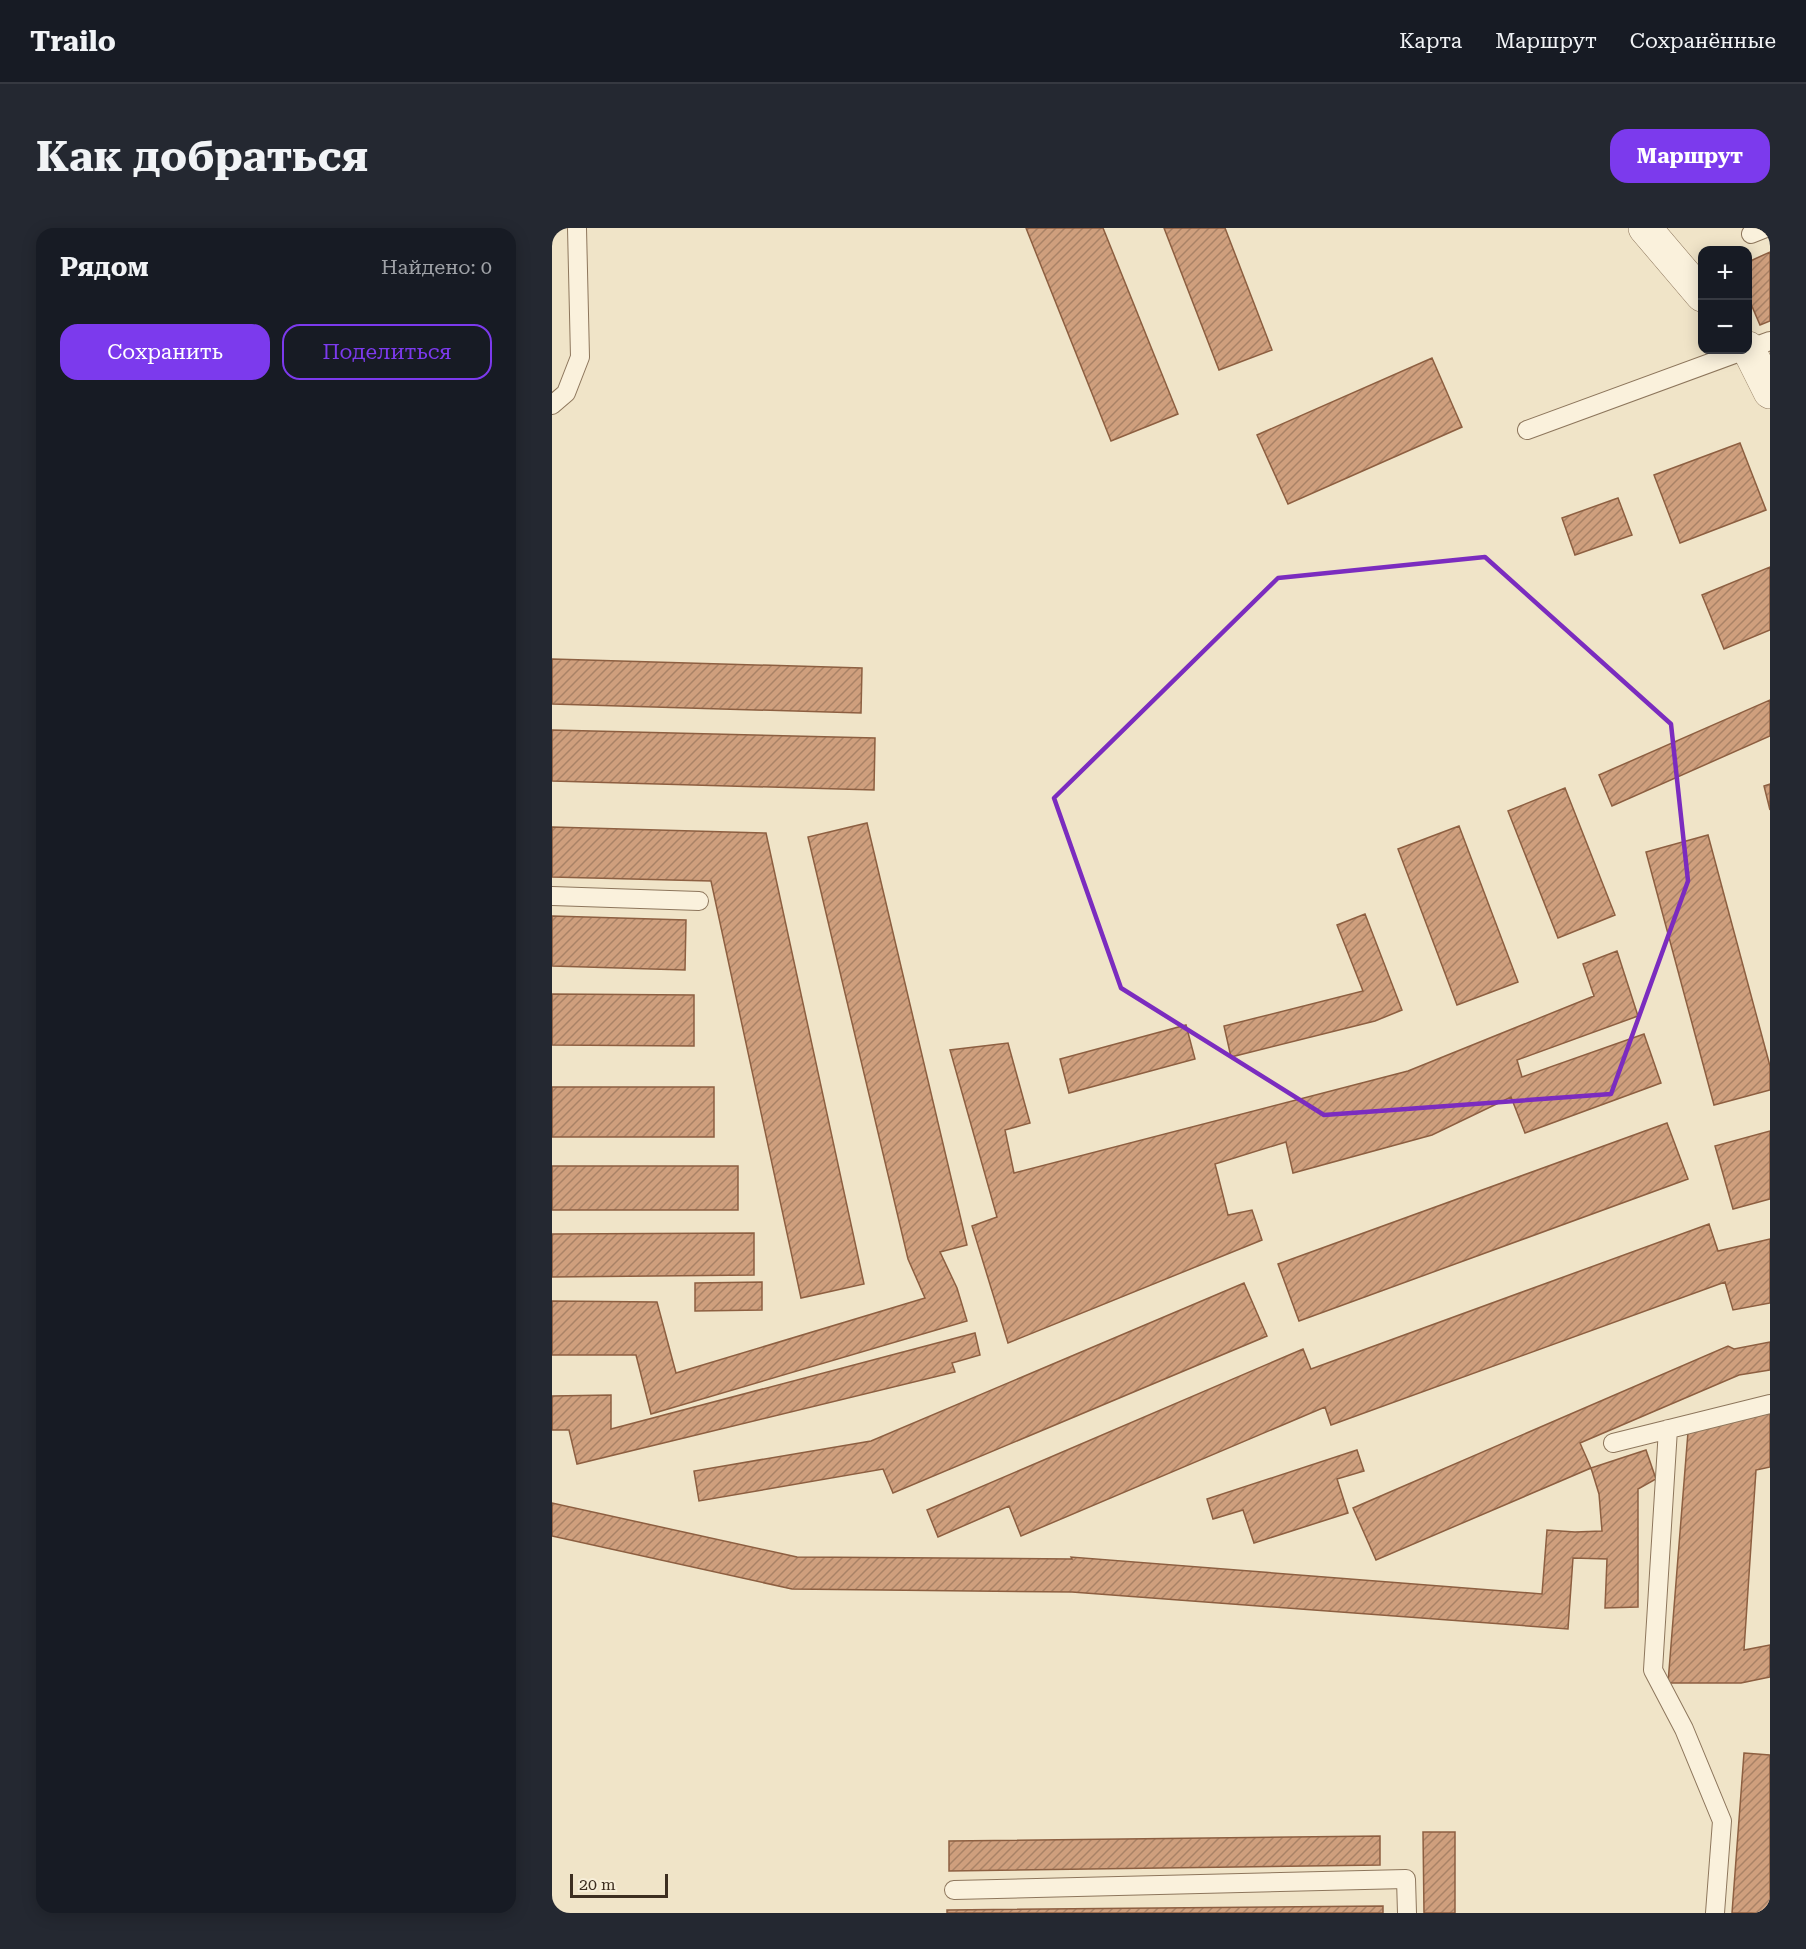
<!DOCTYPE html>
<html lang="ru">
<head>
<meta charset="utf-8">
<style>
  body { margin:0; font-family:"Roboto Serif",serif; background:#242831; color:#f1f3f6 }
  .controls { position:absolute; right:18px; top:18px; display:grid; overflow:hidden; border-radius:12px; box-shadow:0 3px 15px #0003 }
  .controls button { width:54px; height:54px; display:grid; place-items:center; padding:0; border:0; border-bottom:2px solid #363941; background:#171b24; color:#f1f3f6; font:30px sans-serif }
  .scale { position:absolute; left:18px; bottom:15px; width:98px; box-sizing:border-box; padding-left:6px; border:3px solid #3d2e20; border-top:0; font-size:16px; line-height:21px; white-space:nowrap; color:#3d2e20; -webkit-text-stroke:4px #f7eed8; paint-order:stroke }
  .list { margin:0; padding:0; list-style:none }
  h2 { display:flex; justify-content:space-between; align-items:center; height:78px; margin:0; padding:0 24px; font-size:26px }
  h2 small { font-size:20px; font-weight:400; color:#9ea1a6 }
  .actions { display:flex; gap:12px; padding:18px 24px }
  .actions a { flex:1; padding:14px 0; border:2px solid #7c3aed; border-radius:18px; text-align:center; font-size:21px; color:#7c3aed }
  .actions .main { background:#7c3aed; color:#fff }
  .map { position:relative; flex:none; width:1218px; height:1685px; overflow:hidden; border-radius:18px }
  header { display:flex; align-items:center; gap:36px; box-sizing:border-box; height:84px; padding:0 30px; background:#171b24; border-bottom:2px solid #363941 }
  header strong { font-size:28px }
  nav { display:flex; gap:33px; margin-inline-start:auto; font-size:21px }
  .intro { display:flex; align-items:center; justify-content:space-between; box-sizing:border-box; height:144px; padding:0 36px }
  h1 { margin:0; font-size:42px }
  .button { padding:15px 27px; border-radius:18px; background:#7c3aed; color:#fff; font-size:21px; font-weight:700 }
  main { display:flex; gap:36px; padding:0 36px }
  aside { flex:1; background:#171b24; border-radius:18px; box-shadow:0 3px 15px #0003 }
  .map>svg:first-child { display:block }
</style>
</head>
<body>
<header>
<strong>Trailo</strong>
<nav><a>Карта</a><a>Маршрут</a><a>Сохранённые</a></nav>
</header>
<div class="intro"><h1>Как добраться</h1><a class="button">Маршрут</a></div>
<main>
<aside>
<h2>Рядом<small>Найдено: 0</small></h2>
<ul class="list">
</ul>
<div class="actions"><a class="main">Сохранить</a><a>Поделиться</a></div>
</aside>
<div class="map">
<svg width="1218" height="1685" viewBox="0 0 1218 1685">
  <defs>
    <pattern id="building-hatch" width="6" height="6" patternUnits="userSpaceOnUse" patternTransform="scale(1.5)"><rect width="6" height="6" fill="#cf9f7d"/><path d="M-1 1l2-2M0 6l6-6M5 7l2-2" fill="none" stroke="#a98266"/></pattern>
  </defs>
  <rect width="100%" height="100%" fill="#f0e4c8"/>
  <path fill="url(#building-hatch)" stroke="#8d5f41" stroke-width="1.5" d="M474 0H551L626 186 559 213Z
    M612 0H673L720 122 667 142Z
    M1218 24V93L1208 97 1196 69V34Z
    M880 130 910 199 736 276 705 207Z
    M1188 215 1214 282 1128 315 1102 247Z
    M1066 270 1080 307 1023 327 1010 290Z
    M1218 339V402L1172 421 1150 367Z
    M0 431 310 440 309 485 0 476Z
    M1218 472V508L1060 578 1047 547Z
    M0 502 323 510 322 562 0 553Z
    M1218 556V582L1212 558Z
    M1013 560 1063 687 1006 710 956 583Z
    M315 595 415 1017 388 1024 405 1060 415 1093 99 1186 84 1127H0V1073L105 1074 124 1145 373 1070 356 1031 256 609Z
    M907 598 966 754 905 777 846 621Z
    M0 599 214 605 312 1056 249 1070 159 653 0 649Z
    M1156 607 1218 838V862L1162 877 1094 624Z
    M813 686 850 782 823 793 679 829 672 798 811 763 785 697Z
    M0 688 134 692 133 742 0 738Z
    M1065 723 1086 788 965 832 970 849 1092 806 1109 855 973 905 959 869 880 907 741 945 734 914 663 936 676 987 700 982 710 1012 456 1115 420 998 445 989 398 822 456 815 478 895 453 902 462 945 856 843 1042 768 1031 736Z
    M0 766 142 767V818L0 817Z
    M634 797 643 831 517 865 508 831Z
    M0 859H162V909H0Z
    M1115 895 1136 951 747 1093 726 1036Z
    M1218 903V971L1181 981 1163 918Z
    M0 938H186V982H0Z
    M1157 996 1166 1023 1218 1011V1075L1181 1082 1173 1054 779 1197 773 1179 469 1308 457 1278 386 1309 375 1282 751 1121 759 1141Z
    M202 1005V1047L0 1049V1006Z
    M210 1054V1082L143 1083V1055Z
    M692 1055 715 1108 341 1265 331 1241 147 1273 142 1243 319 1213Z
    M423 1105 428 1127 400 1135 403 1144 25 1236 17 1202H0V1168L59 1167V1201Z
    M1218 1114V1142L1187 1147 1028 1215 1039 1240 824 1332 801 1280 1176 1118 1182 1121Z
    M1218 1185V1239L1204 1242 1192 1422 1218 1417V1449L1189 1455H1116L1136 1204Z
    M805 1222 812 1243 785 1251 796 1285 702 1315 691 1282 661 1291 655 1271Z
    M1094 1222 1104 1251 1086 1261V1379L1053 1380 1055 1331 1021 1330 1016 1401 520 1364 240 1361 0 1308V1275L245 1329 520 1331 519 1329 990 1366 995 1302 1023 1304 1050 1303 1047 1266 1039 1240Z
    M1192 1525 1218 1527V1685H1180Z
    M871 1604H903V1685H872Z
    M828 1608V1637L397 1643V1613Z
    M831 1678V1685H395V1682Z"/>
  <g fill="none" stroke-linecap="round" stroke-linejoin="round">
    <g stroke="#8d765c" stroke-width="20">
      <path id="service" d="M1199 6 1214 0
        M0 177 14 165 28 129 25 0
        M975 202 1218 113
        M0 668 147 673
        M1116 1201 1101 1442 1132 1501 1170 1593 1163 1685
        M1061 1215 1218 1176
        M402 1662 854 1651 855 1685"/>
    </g>
    <g stroke="#8d765c" stroke-width="34">
      <path id="minor" d="M1093 0 1150 67
        M1196 120 1218 164"/>
    </g>
    <use href="#service" stroke="#faf1dc" stroke-width="18"/>
    <use href="#minor" stroke="#faf1dc" stroke-width="33"/>
  </g>
  <path fill="none" stroke="#7b2cbf" stroke-width="4.5" stroke-linejoin="round" d="M933 329 1119 496 1136 653 1059 866 772 887 569 760 502 570 726 350Z"/>
</svg>
<div class="controls">
<button>+</button>
<button>−</button>
</div>
<div class="scale">20 m</div>
</div>
</main>
</body>
</html>
